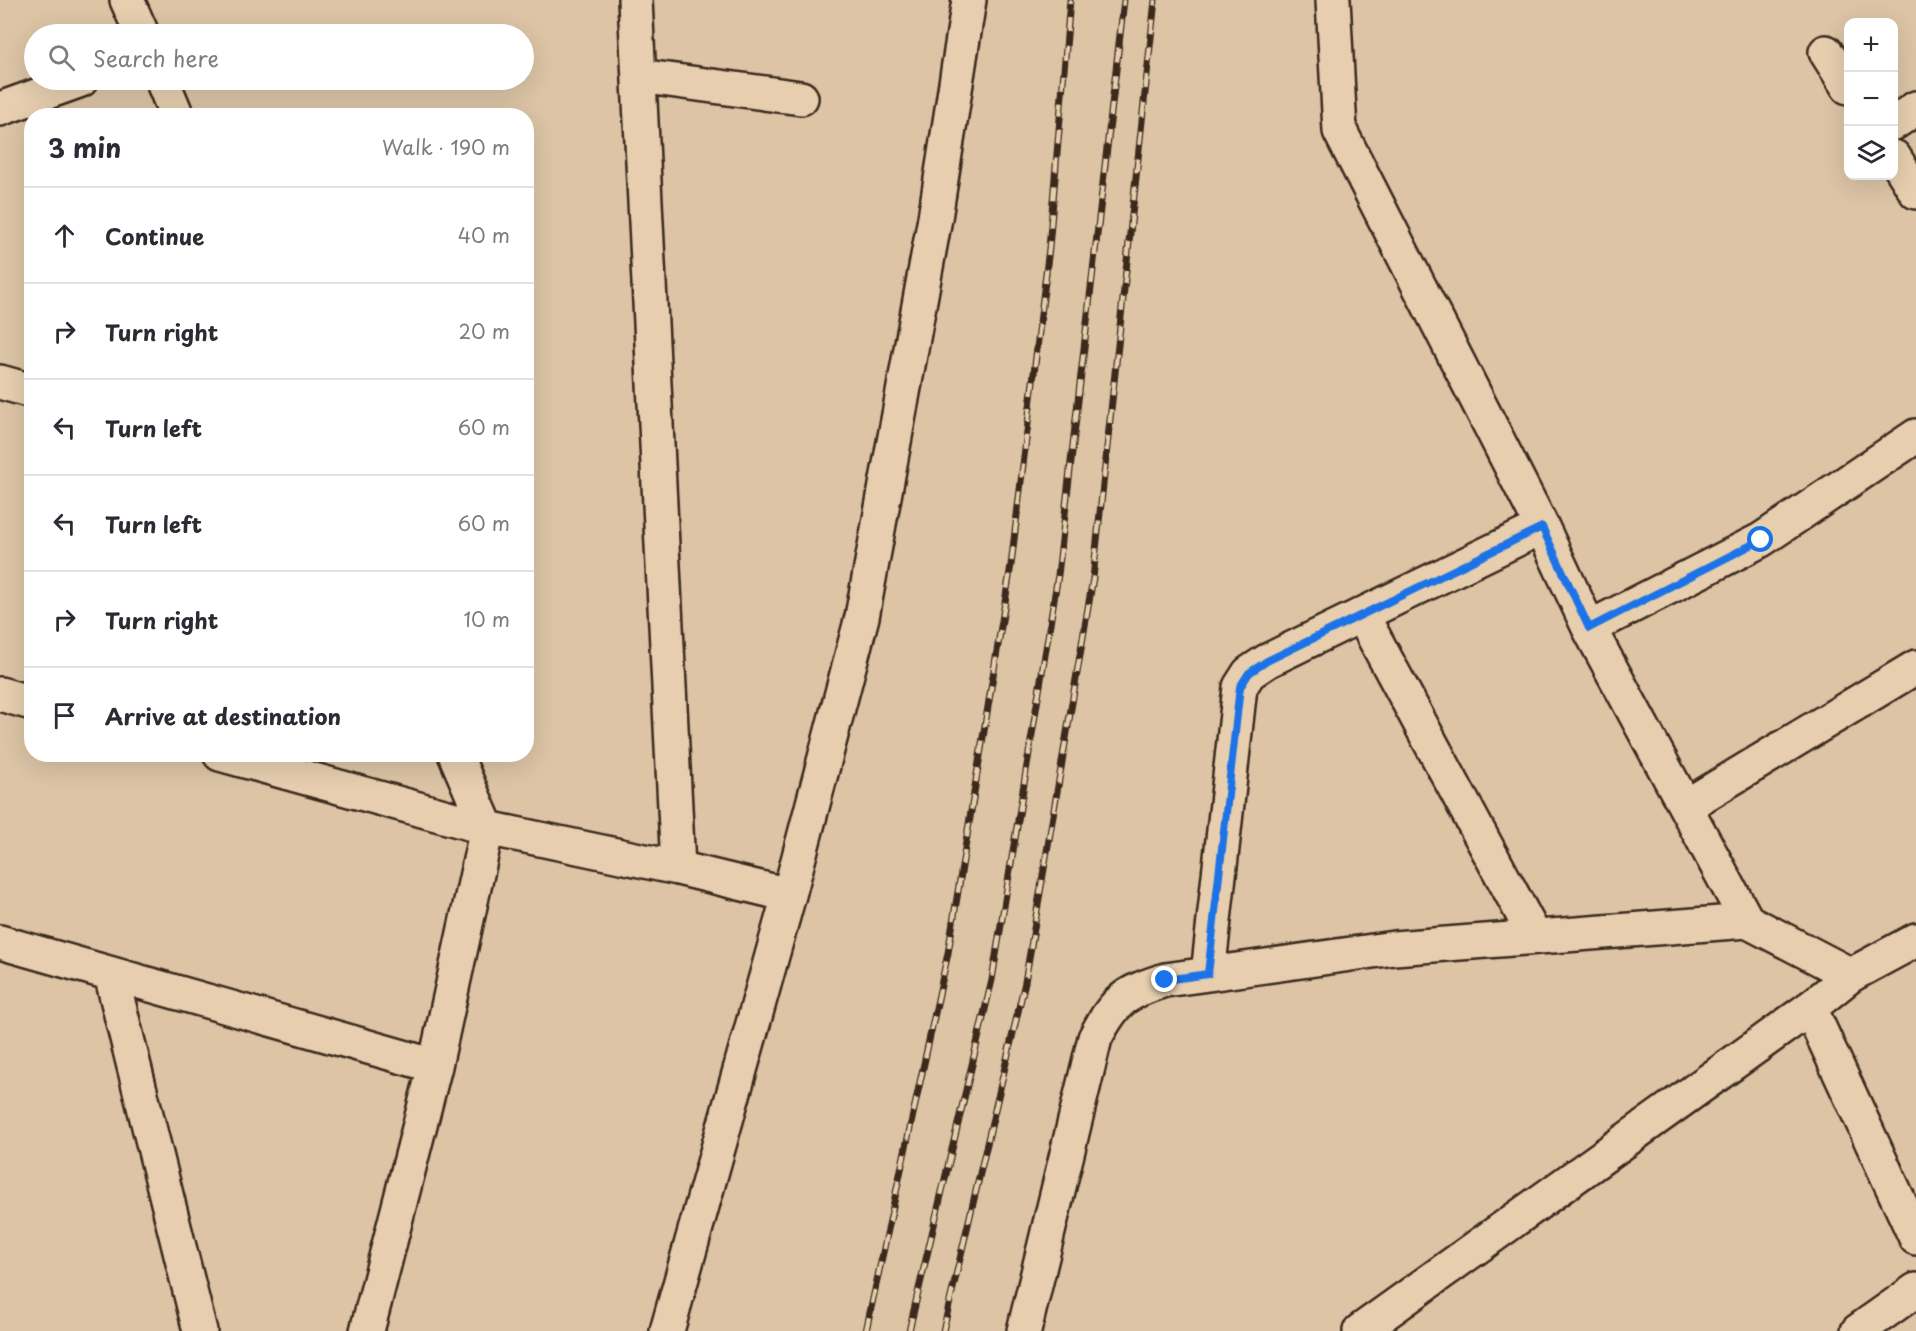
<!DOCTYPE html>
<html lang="en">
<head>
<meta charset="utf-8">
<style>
  body { margin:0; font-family:"Playpen Sans",sans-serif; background:#f7f7f7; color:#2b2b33 }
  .controls { position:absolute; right:18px; top:18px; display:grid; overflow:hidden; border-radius:12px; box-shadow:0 6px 24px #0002 }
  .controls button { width:54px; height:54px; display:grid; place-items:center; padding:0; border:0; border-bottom:2px solid #e1e1e2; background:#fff; color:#2b2b33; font:30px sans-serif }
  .stop { position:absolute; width:18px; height:18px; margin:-14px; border:4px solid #1a73e8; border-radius:50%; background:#fff }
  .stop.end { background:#1a73e8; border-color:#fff; box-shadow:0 2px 6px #0008 }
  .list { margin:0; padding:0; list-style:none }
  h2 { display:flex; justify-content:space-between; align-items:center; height:78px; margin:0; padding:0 24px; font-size:26px }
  h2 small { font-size:20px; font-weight:400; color:#7c7c81 }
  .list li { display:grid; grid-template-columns:39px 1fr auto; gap:18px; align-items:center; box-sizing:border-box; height:96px; padding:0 24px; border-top:2px solid #e1e1e2 }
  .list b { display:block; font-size:22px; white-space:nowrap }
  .list em { font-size:20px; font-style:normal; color:#7c7c81 }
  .icon { flex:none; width:33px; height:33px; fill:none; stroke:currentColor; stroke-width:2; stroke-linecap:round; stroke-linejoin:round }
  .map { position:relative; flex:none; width:1916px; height:1331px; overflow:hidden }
  .search { position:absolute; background:#fff; box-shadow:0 6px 24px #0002; left:24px; top:24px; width:510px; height:66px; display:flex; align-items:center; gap:15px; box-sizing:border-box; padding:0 21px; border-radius:33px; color:#7c7c81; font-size:22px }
  .panel { position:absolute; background:#fff; box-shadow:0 6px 24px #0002; left:24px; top:108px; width:510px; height:654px; border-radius:24px }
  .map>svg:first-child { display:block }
</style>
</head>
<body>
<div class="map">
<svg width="1916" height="1331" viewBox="0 0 1916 1331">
  <rect width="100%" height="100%" fill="#dcc4a5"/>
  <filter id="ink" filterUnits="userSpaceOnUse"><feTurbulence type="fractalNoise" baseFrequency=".0167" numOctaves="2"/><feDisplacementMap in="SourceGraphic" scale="12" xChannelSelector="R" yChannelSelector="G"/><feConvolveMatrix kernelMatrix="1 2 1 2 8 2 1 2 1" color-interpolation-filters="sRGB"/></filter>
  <g filter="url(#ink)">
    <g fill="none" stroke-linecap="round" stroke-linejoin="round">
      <g stroke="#3b2a1e" stroke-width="38">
        <path id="minor" d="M127 0 142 34
          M635 0 678 868
          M1333 0 1340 131 1542 527 1589 628 1747 921
          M1826 52 1848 87
          M639 76 801 98
          M162 80 177 116
          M0 109 81 80
          M1894 123 1916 108
          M1894 157 1916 192
          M0 382 32 391
          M1362 615 1535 937
          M1589 628 1761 540 1916 436
          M0 694 32 703
          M220 754 487 828 678 868 789 895
          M1686 806 1916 667
          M0 942 435 1066
          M111 974 200 1331
          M1208 974 1240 687 1249 673 1267 661 1542 527
          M1810 1008 1916 1238
          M367 1331 435 1066 487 828 455 754
          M667 1331 789 895 862 617 935 218 969 0
          M1024 1331 1095 1038C1115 1000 1124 993 1165 980L1394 948 1747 921 1851 975
          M1858 1331 1916 1290"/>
      </g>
      <g stroke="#3b2a1e" stroke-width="38">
        <path id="major" d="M1360 1331 1810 1008 1851 975 1916 940"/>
      </g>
      <use href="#minor" stroke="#e6ceae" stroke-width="33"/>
      <use href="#major" stroke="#e6ceae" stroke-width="33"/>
      <g stroke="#3b2a1e" stroke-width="7">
        <path id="rail" d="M866 1331 948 953 1011 565 1049 248 1070 0
          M909 1331 992 980 1058 575 1124 0
          M943 1331 1025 982 1093 578 1155 0"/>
      </g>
      <use href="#rail" stroke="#e6ceae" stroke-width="4.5" stroke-dasharray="14" stroke-linecap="butt"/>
    </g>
  </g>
  <g fill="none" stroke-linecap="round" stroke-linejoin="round" filter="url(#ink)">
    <path stroke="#1a73e8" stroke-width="8" d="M1165 980 1208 974 1240 687 1249 673 1267 661 1542 527 1589 628 1761 540"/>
  </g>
</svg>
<div class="controls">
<button>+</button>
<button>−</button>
<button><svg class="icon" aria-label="layers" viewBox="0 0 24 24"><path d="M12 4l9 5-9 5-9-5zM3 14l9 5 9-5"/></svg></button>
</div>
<div class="stop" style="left:1761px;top:540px"></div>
<div class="stop end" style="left:1165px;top:980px"></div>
<div class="search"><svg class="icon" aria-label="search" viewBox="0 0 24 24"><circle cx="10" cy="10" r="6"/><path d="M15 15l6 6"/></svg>Search here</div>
<section class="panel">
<h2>3 min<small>Walk · 190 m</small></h2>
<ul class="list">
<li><svg class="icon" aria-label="ahead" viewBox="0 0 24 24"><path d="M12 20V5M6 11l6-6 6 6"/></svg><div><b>Continue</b></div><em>40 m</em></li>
<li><svg class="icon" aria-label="right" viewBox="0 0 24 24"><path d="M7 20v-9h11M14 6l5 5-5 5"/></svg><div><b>Turn right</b></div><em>20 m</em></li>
<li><svg class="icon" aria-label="left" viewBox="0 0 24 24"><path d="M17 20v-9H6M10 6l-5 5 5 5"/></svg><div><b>Turn left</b></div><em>60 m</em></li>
<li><svg class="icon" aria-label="left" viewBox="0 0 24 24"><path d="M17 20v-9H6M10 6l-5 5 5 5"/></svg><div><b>Turn left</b></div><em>60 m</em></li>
<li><svg class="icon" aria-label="right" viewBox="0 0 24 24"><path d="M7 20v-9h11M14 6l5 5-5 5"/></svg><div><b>Turn right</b></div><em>10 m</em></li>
<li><svg class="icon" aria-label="arrive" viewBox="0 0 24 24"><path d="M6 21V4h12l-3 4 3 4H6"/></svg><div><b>Arrive at destination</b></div></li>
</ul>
</section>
</div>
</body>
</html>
